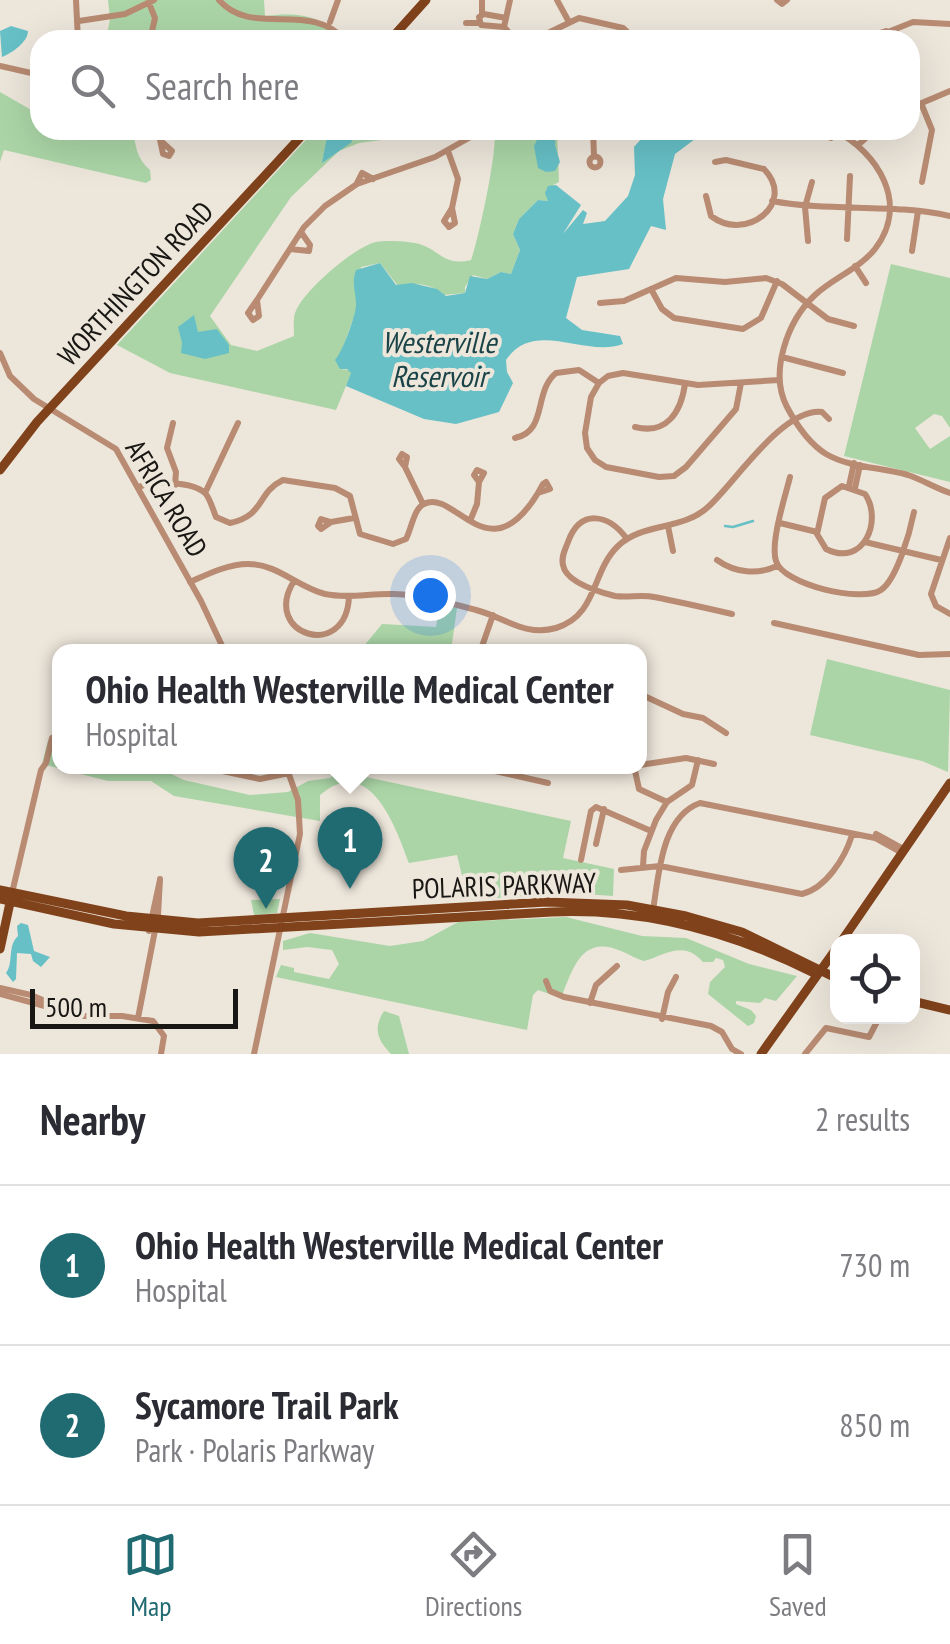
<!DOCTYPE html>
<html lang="en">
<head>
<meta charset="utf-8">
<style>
  body { margin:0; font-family:"PT Sans Narrow",sans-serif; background:#f7f7f7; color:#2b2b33 }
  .controls { position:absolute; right:30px; bottom:30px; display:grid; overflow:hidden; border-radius:20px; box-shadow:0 10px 40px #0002 }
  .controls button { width:90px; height:90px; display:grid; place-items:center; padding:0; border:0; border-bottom:2px solid #e1e1e2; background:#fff; color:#2b2b33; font:50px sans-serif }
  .scale { position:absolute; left:30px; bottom:25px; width:208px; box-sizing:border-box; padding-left:10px; border:5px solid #191713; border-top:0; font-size:28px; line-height:35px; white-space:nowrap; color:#191713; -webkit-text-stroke:8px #ede6db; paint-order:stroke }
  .you { position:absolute; left:430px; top:595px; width:35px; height:35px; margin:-25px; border:8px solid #fff; border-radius:50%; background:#1a73e8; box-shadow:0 0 0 15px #1a73e833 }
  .badge { display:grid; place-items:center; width:65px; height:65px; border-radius:50%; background:#206b72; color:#fff; font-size:32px; font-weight:700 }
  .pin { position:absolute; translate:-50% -82px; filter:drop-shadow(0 2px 5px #0008) }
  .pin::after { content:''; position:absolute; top:52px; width:35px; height:30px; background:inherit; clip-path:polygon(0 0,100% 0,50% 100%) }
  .popup { position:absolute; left:52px; top:644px; width:595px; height:130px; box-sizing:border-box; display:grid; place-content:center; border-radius:20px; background:#fff; filter:drop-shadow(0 2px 8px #0005); font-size:32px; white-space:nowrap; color:#7c7c81 }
  .popup b { font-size:38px; color:#2b2b33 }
  .popup::after { content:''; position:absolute; left:50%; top:100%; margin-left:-20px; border:20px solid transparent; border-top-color:#fff }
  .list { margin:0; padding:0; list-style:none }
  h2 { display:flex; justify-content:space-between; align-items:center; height:130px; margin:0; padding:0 40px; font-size:42px }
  h2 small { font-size:32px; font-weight:400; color:#7c7c81 }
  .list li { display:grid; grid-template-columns:65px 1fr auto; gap:30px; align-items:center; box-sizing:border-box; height:160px; padding:0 40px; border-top:2px solid #e1e1e2 }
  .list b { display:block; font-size:38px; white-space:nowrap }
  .list p { margin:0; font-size:32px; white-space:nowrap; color:#7c7c81 }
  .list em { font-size:32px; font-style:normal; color:#7c7c81 }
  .icon { flex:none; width:55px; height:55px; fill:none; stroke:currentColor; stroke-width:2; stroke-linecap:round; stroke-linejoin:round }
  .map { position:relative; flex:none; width:950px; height:1054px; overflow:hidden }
  .search { position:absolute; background:#fff; box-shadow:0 10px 40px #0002; left:30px; right:30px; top:30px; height:110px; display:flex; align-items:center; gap:25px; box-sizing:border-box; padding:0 35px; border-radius:30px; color:#7c7c81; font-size:38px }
  .sheet { height:450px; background:#fff }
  nav { display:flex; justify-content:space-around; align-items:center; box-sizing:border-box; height:140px; border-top:2px solid #e1e1e2; background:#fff; font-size:28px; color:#7c7c81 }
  nav a { display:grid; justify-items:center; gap:5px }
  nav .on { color:#206b72 }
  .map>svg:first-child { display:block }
</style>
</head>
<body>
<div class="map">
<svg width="950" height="1054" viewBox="0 0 950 1054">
  <rect width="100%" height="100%" fill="#ede6db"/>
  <path fill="#abd5a7" d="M108 0H264L265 16C296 12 323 14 343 40H106L110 19Z
    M0 92 40 115V130H134C134 145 138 160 150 170L151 180 146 183 4 150 0 162Z
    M315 130H425L411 136 359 143 339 151 291 197 210 316 231 345 257 351 294 336C294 330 293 319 295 313 303 291 354 247 376 242 387 240 405 241 415 243 440 248 442 267 471 260 478 241 499 145 494 130H557L559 182 553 185 548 201 538 200 519 219 513 234 520 250 511 274 501 272 487 279 473 275 465 287V293L444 295C431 283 414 282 398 286L380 263 361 267 356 311 339 358 340 369 350 370 351 374 336 410 170 373 117 345Z
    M891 264 950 278V428L942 416 934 414 915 428 930 449 950 436V482L844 456Z
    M440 605 457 608 451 651 359 652 382 624 436 627Z
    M827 659 950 690 948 772 922 761 810 735Z
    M48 740 60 747V766L165 771 184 780 250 795 288 792 308 781 330 778 338 771 571 821 563 858 614 869 613 896 570 893 468 900 457 855 409 863C396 828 370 752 320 795V821L174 796 151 781H108L42 764Z
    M280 899 277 913 254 915 251 900Z
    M566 917 642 936 686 938 749 964 797 976 776 1001 765 998 760 1003 736 1001V1004L751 1010 756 1016 754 1023 748 1026 708 994 710 982 725 967 723 960 716 958 713 962H703C684 940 667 954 644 961 636 959 629 954 621 951 582 934 573 968 561 998L538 990 533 995 527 1030 276 977 281 965 294 968V972L329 979 339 964 332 950 307 947 283 950V941L310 933 390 946 423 941 458 922Z
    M384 1011 399 1016 409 1054H391C377 1040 373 1028 384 1011Z"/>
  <path fill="#66c0c6" d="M11 26 28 31C28 42 12 53 2 57L0 31Z
    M341 130 350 134 352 142 322 163 327 137Z
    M542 130H556L555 145 560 162 555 171 546 172 538 168 534 146Z
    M649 130H707L675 154 663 199 666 230 651 226 629 269 577 277 566 318 582 330 620 336 623 344C584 358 534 318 506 360L507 372 513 383 499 412 456 424 424 419 346 386 351 373 347 369H340L335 360C342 353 356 315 356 305 356 291 351 284 356 270L380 263 396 285 412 283 437 289 446 296 465 293 470 276 487 279 501 272 511 274 520 250 513 234 519 219 538 200 548 201 545 193 548 186 556 185 581 205 563 234 583 210 587 213 583 224 605 221 628 196 635 175 634 147Z
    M194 315 198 332 217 329 229 345V353L205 359 181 353 182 343 178 327Z
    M21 923 28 925 34 951 50 957 41 967 33 961 31 954 17 953 16 979 13 982 6 973C14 963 7 946 18 936L17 926Z"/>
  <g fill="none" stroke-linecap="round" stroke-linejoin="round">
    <path stroke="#66c0c6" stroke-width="2.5" d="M725 526 733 527 753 521"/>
    <path stroke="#b88b72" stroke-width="6" d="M76 0 78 40
      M219 0C252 38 310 0 345 40
      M482 0V14
      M557 0 569 22
      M777 0 782 4 787 0
      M149 3 155 18 150 40
      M506 18 510 0
      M79 21 125 14 154 0
      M330 22 338 0
      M466 23H479
      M504 27 481 25 479 17 484 14 506 18 504 27 516 40
      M888 32 913 22 950 24
      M546 34 579 18 623 28 636 40
      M879 40 880 33 886 31
      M0 66 40 75
      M921 103 932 130 922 182
      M910 108 950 91
      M158 130 163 154 169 156 172 151 162 142
      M593 130 594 156
      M807 130 831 138
      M834 130C878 152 910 204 875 249 859 269 833 278 815 295 787 321 769 373 787 407 796 424 810 444 826 454 850 468 881 467 908 475 923 480 935 488 950 493
      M858 145 875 130
      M448 151 458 179 452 208
      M589.5 162a5.5 5.5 0 1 1 11 0a5.5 5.5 0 1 1-11 0Z
      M357 183 362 173 373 179
      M706 196 711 216C746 243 797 203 764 169L726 160 715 162
      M772 201C831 212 892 203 950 216
      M452 208 455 223 449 227 444 221Z
      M847 239 850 176
      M808 241 805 207 812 182
      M290 249 309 251 310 245 301 232
      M912 251 918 211
      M855 266 866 283
      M651 289 662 309 674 318 743 329 761 318 777 281
      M257 300 304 227 325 206 357 184 435 157 483 130
      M257 300 259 316 253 320 248 313Z
      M600 303 624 301 676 278 725 282 766 278 782 284 828 319 854 326
      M0 353 10 376 34 399 116 449 201 601 225 652
      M782 357 843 373
      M741 383 736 409 686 467 674 476 659 477 606 467 595 460 587 448 585 433 591 397 599 383 608 376 623 373 698 385 779 380
      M173 423 167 448 176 472 175 485
      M635 427C667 435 681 412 685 384
      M515 438C548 431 533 392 556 373L579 370 599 383
      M402 454 407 457 405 467 399 459Z
      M405 467 423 504
      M477 470 484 473 479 482 474 475Z
      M790 477C785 497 770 543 776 561 783 585 862 603 881 590 897 579 910 532 914 512
      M546 482 550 489 538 493 543 484Z
      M842 486 865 494C883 520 864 568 826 549L817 534 825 498Z
      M849 486 854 463
      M139 487C153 480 193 482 205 493 210 498 213 510 216 517L230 523C266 515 256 493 283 480L335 488 350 496 360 534 393 544 406 539C411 530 414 508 424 504 455 488 488 575 538 493
      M855 488 860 465
      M205 493 238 423
      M321 519 331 522 321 529 318 526Z
      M470 521 477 504 479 482
      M331 522 354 518
      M780 523 817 532
      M668 526 673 551
      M950 538 931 594 936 606 950 614
      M627 539C608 513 580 509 568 542 565 550 561 557 563 565 566 583 599 592 615 596 628 598 641 594 654 597 680 602 706 608 732 614
      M865 542 941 560
      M717 560C735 573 758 575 777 566
      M294 581C260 635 347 662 349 596
      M190 582C208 574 228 564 248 564 278 564 297 587 325 594 348 599 371 593 394 594 421 595 450 603 476 610 504 617 525 637 556 628 598 615 591 572 618 546 643 522 682 531 708 507 735 483 782 408 822 412L829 419
      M774 623 919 655 950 654
      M480 652 493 615
      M640 694 683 714 703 718 726 733
      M640 765 686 758 714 764
      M199 766 260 779 289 773
      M473 766 548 783
      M634 766 639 789 667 802
      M621 769 633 766
      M876 834 905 850
      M596 844 604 809
      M581 860 591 811 596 807 651 831
      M643 866 644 851 656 820 667 802 692 785 698 760
      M621 870 660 866 802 894C826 888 845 858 852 835
      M12 893 41 770 46 763 52 738 60 734
      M653 910C659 875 661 817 700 803L875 838 902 853
      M149 931 160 880
      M546 981 550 991 564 997 711 1026 722 1032 732 1049 741 1054
      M0 988 31 995 52 1004
      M0 994 81 1016H122L153 1021 164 1036 161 1054
      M590 1003 596 985 617 966
      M138 1018 158 915 160 879
      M662 1019 668 992 676 977
      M254 1054 300 834 298 800 286 766
      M805 1054 826 1028 869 1037 880 1016"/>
    <path stroke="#80421b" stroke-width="9" d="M390 40 426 0
      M0 470 37 422 307 130
      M0 890 126 916 198 923 547 902 627 905 686 916 742 932 838 979
      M0 899 114 924 199 932 552 912C643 908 732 932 814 973
      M841 942 950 783
      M0 949 11 898
      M912 1001 950 1010
      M761 1054 838 946"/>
  </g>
  <g text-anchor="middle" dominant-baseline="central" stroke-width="8" stroke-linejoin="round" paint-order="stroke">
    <g font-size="28" fill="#191713" stroke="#ede6db">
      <text transform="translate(135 283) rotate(-47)">WORTHINGTON ROAD</text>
      <text transform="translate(167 498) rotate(59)">AFRICA ROAD</text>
      <text transform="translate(504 885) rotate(-2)">POLARIS PARKWAY</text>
    </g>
    <g font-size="30" font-style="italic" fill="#1a4447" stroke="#ede6db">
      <text x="439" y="341">Westerville<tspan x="439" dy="34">Reservoir</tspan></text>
    </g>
  </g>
</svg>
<div class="controls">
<button><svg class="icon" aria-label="locate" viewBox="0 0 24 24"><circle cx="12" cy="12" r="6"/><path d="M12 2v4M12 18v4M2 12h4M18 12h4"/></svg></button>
</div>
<div class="scale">500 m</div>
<div class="you"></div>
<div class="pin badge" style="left:350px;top:889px">1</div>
<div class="popup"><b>Ohio Health Westerville Medical Center</b>Hospital</div>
<div class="pin badge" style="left:266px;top:909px">2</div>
<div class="search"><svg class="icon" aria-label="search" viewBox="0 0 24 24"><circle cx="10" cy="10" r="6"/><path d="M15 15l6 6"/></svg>Search here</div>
</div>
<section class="sheet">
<h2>Nearby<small>2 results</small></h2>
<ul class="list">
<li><span class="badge">1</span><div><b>Ohio Health Westerville Medical Center</b><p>Hospital</p></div><em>730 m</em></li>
<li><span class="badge">2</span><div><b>Sycamore Trail Park</b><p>Park · Polaris Parkway</p></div><em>850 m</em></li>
</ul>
</section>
<nav>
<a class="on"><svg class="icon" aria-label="map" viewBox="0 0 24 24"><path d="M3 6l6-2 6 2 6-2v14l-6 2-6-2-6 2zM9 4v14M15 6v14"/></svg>Map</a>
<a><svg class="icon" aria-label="directions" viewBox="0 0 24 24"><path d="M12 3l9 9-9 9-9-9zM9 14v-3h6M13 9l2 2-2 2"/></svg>Directions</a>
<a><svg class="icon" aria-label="saved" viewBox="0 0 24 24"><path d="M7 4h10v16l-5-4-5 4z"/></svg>Saved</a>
</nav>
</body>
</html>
